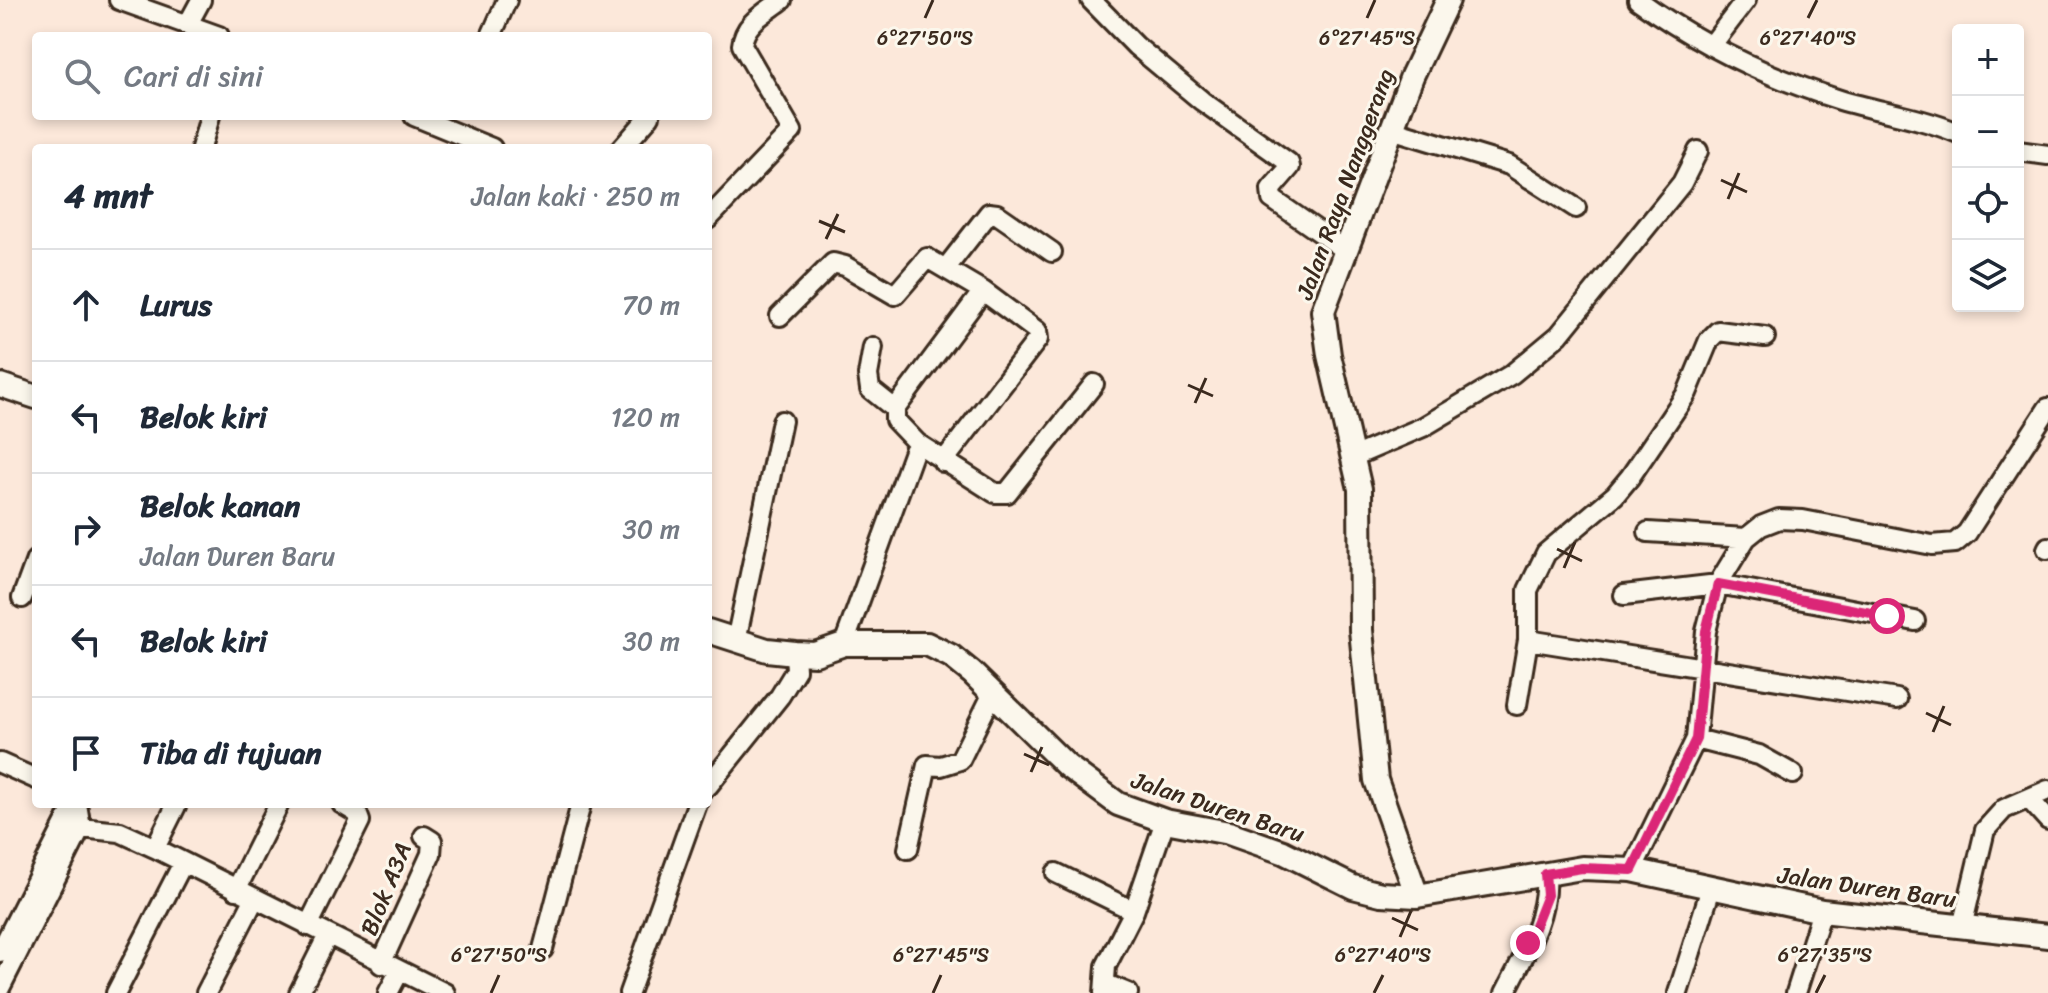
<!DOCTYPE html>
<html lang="id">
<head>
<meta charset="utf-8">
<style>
  body { margin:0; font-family:Sriracha,sans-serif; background:#f6f6f7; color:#1f2937 }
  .controls { position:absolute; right:24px; top:24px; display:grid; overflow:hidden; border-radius:8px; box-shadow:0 4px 12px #0003 }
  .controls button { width:72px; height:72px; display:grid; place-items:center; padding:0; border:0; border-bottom:2px solid #e0e1e3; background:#fff; color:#1f2937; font:40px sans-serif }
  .stop { position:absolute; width:24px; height:24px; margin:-18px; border:6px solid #db2777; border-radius:50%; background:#fff }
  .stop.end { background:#db2777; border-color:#fff; box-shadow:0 2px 8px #0008 }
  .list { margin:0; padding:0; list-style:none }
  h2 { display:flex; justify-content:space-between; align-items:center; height:104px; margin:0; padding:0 32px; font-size:34px }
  h2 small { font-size:26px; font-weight:400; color:#747a83 }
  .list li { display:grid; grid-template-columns:52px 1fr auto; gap:24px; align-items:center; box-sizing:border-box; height:112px; padding:0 32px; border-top:2px solid #e0e1e3 }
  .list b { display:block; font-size:30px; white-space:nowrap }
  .list p { margin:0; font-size:26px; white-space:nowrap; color:#747a83 }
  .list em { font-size:26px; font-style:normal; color:#747a83 }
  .icon { flex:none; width:44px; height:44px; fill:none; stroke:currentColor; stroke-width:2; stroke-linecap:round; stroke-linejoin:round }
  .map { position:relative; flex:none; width:2048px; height:993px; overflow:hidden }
  .search { position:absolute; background:#fff; box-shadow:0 4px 12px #0003; left:32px; top:32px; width:680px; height:88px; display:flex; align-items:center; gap:20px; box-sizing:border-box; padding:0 28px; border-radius:8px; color:#747a83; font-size:30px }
  .panel { position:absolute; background:#fff; box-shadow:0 4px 12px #0003; left:32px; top:144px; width:680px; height:664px; border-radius:8px }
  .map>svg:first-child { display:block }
</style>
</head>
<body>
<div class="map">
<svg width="2048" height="993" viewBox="0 0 2048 993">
  <rect width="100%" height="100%" fill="#fce8da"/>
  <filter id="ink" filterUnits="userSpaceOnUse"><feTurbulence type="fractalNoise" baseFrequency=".0125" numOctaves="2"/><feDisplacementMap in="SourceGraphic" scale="16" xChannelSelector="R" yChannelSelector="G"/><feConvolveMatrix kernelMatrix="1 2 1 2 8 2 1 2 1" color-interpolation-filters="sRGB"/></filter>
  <g filter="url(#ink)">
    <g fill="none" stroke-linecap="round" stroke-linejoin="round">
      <g stroke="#3b2a1e" stroke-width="24">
        <path id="minor" d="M119 0 219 36
          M1091 0 1136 46 1202 101 1289 163 1290 167 1271 189 1272 199 1344 249
          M1638 0C1700 45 1767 77 1840 100 1880 112 1920 117 1958 133
          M188 24 201 0
          M491 36 507 0
          M1711 46 1746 0
          M414 116 492 148
          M1394 130 1509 165 1576 208
          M201 148 210 116
          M622 148 650 116
          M2018 151 2048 155
          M708 219 792 131 742 45C744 23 765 13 782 0
          M946 268 989 213 997 214 1052 252
          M780 316 833 263 845 266 895 295 927 258 983 291 1037 331 1038 339 943 462
          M873 347 868 375 870 389 895 409
          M917 443 995 493H1007L1094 384
          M1355 456 1423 427 1512 374 1559 335 1682 183 1698 151
          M1648 532 1746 538
          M2047 549 2048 547
          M1624 595 1718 584 1915 621
          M22 598 36 560
          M1528 640V590L1546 553 1615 495 1630 477 1687 393 1709 340 1718 331 1765 337
          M736 641 782 421
          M844 644 917 443 895 420V409L983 291
          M1517 705 1528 640 1897 699
          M1696 739 1759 755 1793 774
          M0 763 36 779
          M708 786 780 696 796 670 795 653
          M2030 800 2048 820
          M81 828 120 832 155 848 445 993
          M155 848 177 804
          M908 849 927 765 941 766 960 760 993 693
          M1632 870 1696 739 1706 631 1718 584 1746 538 1761 526 1779 519 1803 520 1932 545 1955 543 1967 533 2048 408
          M1056 873 1134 911
          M236 890 279 804
          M308 926 360 821 357 813 342 804
          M1962 927 1985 830 2004 809 2048 790
          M543 949 581 804
          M0 952 75 804
          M381 964 431 854 432 841 424 836
          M1106 984 1128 993
          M0 988 81 828 77 804
          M116 993 183 863
          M206 993 255 898
          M299 993 327 937
          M388 993 399 972
          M629 993 697 804
          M1104 993 1106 966 1134 911 1165 821
          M1505 993C1523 957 1549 915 1545 874
          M1678 993 1711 888
          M1796 993 1822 911"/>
      </g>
      <g stroke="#3b2a1e" stroke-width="28">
        <path id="tertiary" d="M0 385 36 397
          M708 631 767 650 795 653 815 654 844 644H927L951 656 972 673 1067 766 1118 804 1165 821 1229 833 1283 852 1353 887 1381 894 1417 896 1582 868 1632 870 1822 911 2048 936
          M1417 896 1376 780 1361 630 1360 489 1329 355 1323 311 1412 76 1448 0"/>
      </g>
      <use href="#minor" stroke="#fbf7ec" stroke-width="18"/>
      <use href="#tertiary" stroke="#fbf7ec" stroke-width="22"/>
    </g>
  </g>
  <g fill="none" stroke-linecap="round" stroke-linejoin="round" filter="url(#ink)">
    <path stroke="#db2777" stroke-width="10" d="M1528 943 1547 895 1545 874 1582 868 1632 870 1696 739 1706 631 1718 584 1887 616"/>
  </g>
  <path fill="none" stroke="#3b2a1e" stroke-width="3" d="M925 18 933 0M1367 18 1375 0M1808 18 1817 0M1721 180 1747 192M1728 199 1739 173M819 221 845 232M826 239 838 214M1188 385 1213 396M1195 403 1206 378M1557 549 1582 561M1564 568 1575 542M1926 713 1951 725M1933 732 1944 706M1024 754 1049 765M1031 772 1042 747M1392 918 1418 930M1400 937 1411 911M491 993 499 975M933 993 941 975M1374 993 1383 975M1816 993 1825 975"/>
  <g text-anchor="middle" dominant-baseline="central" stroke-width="6" stroke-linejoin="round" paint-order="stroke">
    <g font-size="24" fill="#3b2a1e" stroke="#fbf7ec">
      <text transform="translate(1345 184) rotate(-70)">Jalan Raya Nanggerang</text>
      <text transform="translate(1218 807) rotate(18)">Jalan Duren Baru</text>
      <text transform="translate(1867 887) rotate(8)">Jalan Duren Baru</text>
      <text transform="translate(386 889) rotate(-68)">Blok A3A</text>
    </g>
  </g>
  <g font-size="20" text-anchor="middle" fill="#3b2a1e" stroke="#fbf7ec" stroke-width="6" stroke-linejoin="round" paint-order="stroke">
    <text x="925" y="45">6°27'50"S</text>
    <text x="1367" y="45">6°27'45"S</text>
    <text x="1808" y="45">6°27'40"S</text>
    <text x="499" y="962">6°27'50"S</text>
    <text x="941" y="962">6°27'45"S</text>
    <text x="1383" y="962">6°27'40"S</text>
    <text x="1825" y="962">6°27'35"S</text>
  </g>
</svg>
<div class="controls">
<button>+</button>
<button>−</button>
<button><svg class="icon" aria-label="locate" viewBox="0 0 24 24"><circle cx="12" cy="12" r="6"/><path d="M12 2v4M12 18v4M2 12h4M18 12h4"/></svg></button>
<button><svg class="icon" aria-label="layers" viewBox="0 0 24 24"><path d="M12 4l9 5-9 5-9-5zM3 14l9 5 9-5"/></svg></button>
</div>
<div class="stop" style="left:1887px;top:616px"></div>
<div class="stop end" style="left:1528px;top:943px"></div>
<div class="search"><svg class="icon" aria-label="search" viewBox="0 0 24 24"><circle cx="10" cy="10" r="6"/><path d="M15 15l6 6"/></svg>Cari di sini</div>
<section class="panel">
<h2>4 mnt<small>Jalan kaki · 250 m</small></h2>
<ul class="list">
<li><svg class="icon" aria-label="ahead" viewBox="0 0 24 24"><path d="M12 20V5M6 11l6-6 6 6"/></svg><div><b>Lurus</b></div><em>70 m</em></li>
<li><svg class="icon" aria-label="left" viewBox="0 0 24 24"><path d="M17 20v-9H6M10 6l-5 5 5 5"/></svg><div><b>Belok kiri</b></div><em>120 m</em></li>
<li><svg class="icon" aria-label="right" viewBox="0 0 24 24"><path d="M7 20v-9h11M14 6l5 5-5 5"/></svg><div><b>Belok kanan</b><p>Jalan Duren Baru</p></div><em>30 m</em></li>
<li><svg class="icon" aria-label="left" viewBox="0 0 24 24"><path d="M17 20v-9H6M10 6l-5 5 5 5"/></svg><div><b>Belok kiri</b></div><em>30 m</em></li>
<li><svg class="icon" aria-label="arrive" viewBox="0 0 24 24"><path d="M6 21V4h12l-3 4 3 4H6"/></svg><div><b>Tiba di tujuan</b></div></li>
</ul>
</section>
</div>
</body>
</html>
